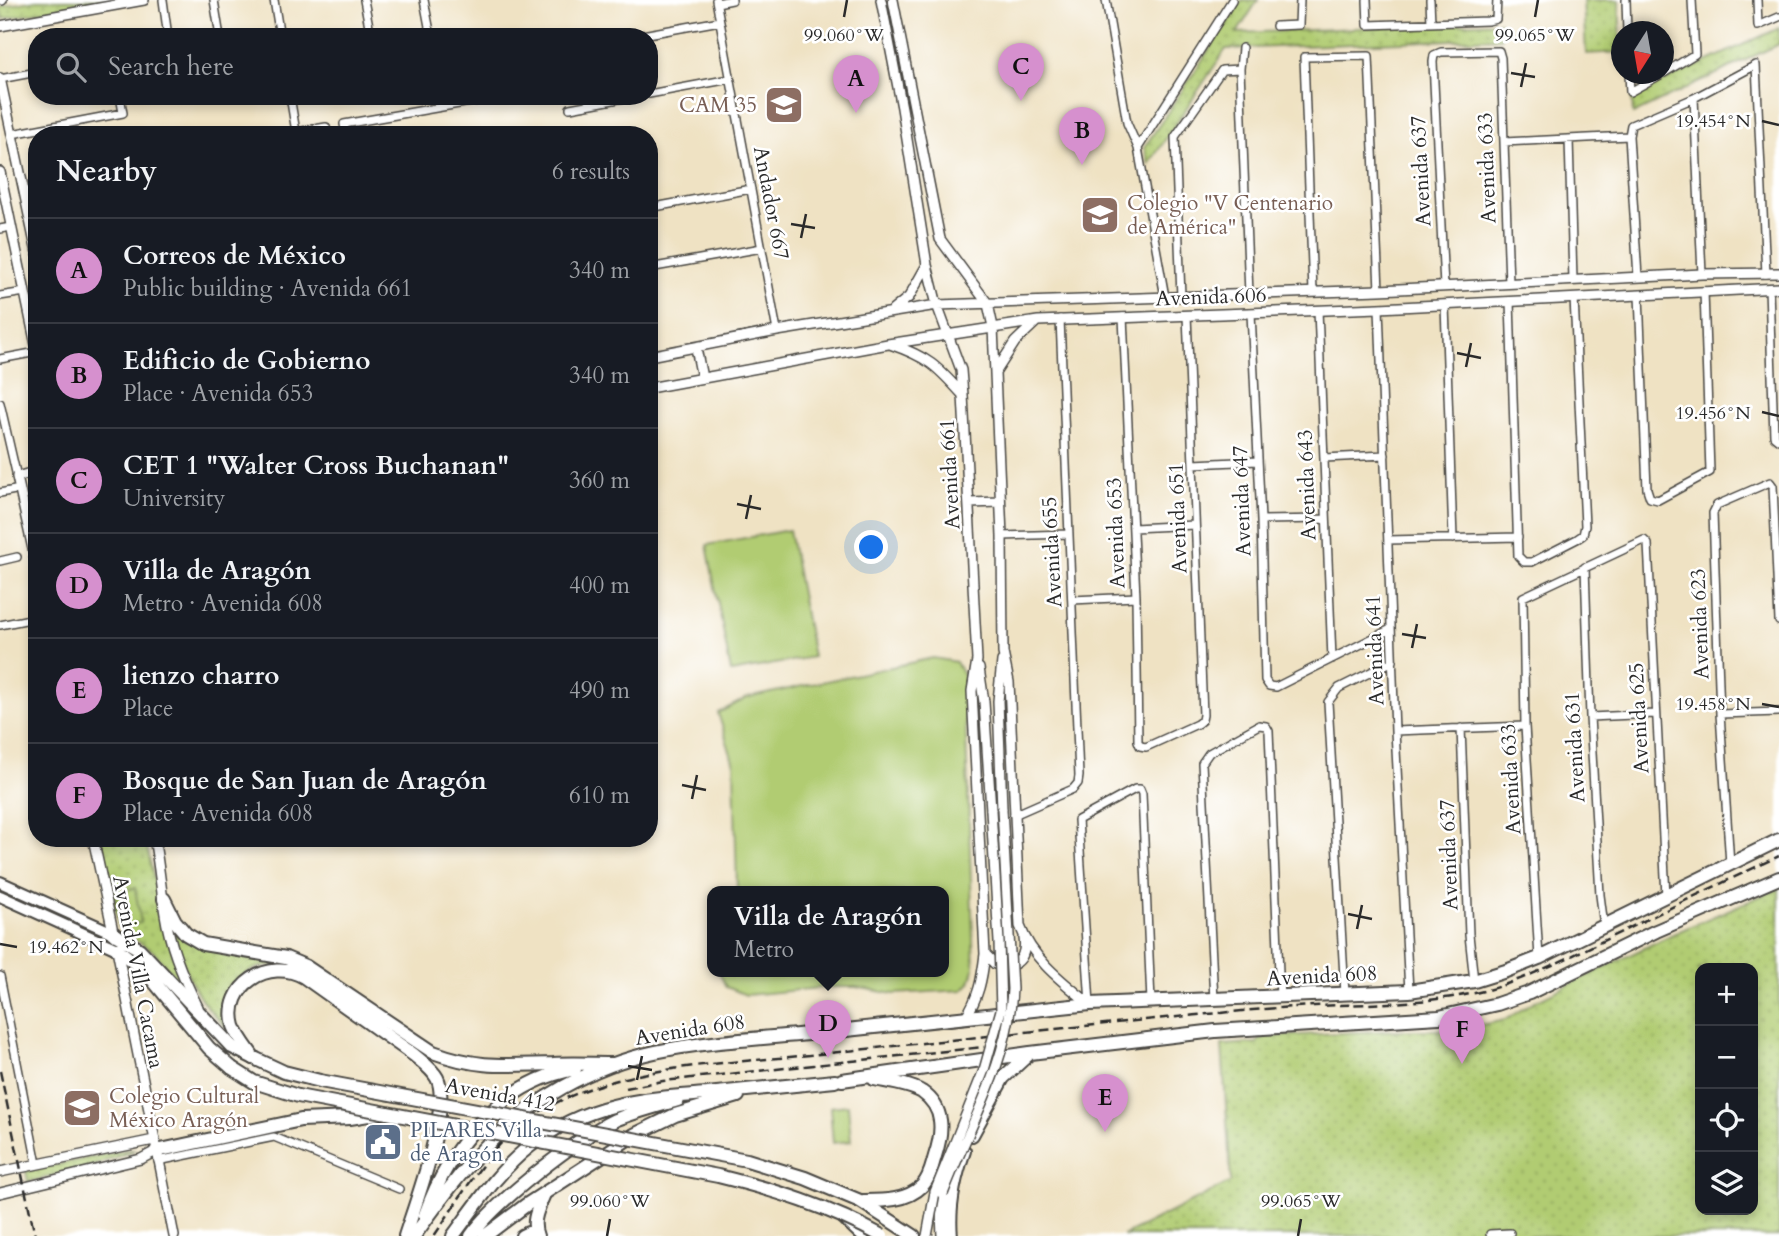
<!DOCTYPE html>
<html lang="en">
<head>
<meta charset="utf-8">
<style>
  body { margin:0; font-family:Cardo,serif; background:#242831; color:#f1f3f6 }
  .controls { position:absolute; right:21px; bottom:21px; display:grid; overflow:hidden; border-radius:14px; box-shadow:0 4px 10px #0003 }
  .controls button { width:63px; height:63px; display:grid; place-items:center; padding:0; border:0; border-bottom:2px solid #363941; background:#171b24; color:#f1f3f6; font:35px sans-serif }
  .compass { position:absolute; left:1611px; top:21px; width:63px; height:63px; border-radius:50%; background:#171b24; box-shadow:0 4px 10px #0003; rotate:191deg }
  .you { position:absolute; left:872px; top:548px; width:24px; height:24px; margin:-18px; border:5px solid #fff; border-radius:50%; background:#1a73e8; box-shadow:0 0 0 10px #1a73e833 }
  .badge { display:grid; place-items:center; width:46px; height:46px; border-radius:50%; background:#d690ce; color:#111; font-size:23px; font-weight:700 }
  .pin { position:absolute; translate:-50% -58px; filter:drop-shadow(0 2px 4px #0008) }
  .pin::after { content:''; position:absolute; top:37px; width:24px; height:21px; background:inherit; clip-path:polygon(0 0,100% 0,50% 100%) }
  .popup { position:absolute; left:707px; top:886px; width:242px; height:91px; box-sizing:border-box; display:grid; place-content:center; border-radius:14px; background:#171b24; filter:drop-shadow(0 2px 5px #0005); font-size:23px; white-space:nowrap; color:#9ea1a6 }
  .popup b { font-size:26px; color:#f1f3f6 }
  .popup::after { content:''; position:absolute; left:50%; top:100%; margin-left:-14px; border:14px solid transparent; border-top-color:#171b24 }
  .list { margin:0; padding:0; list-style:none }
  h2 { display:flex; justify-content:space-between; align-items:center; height:91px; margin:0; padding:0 28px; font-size:30px }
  h2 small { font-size:23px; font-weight:400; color:#9ea1a6 }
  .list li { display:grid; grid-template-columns:46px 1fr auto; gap:21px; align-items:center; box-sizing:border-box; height:105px; padding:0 28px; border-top:2px solid #363941 }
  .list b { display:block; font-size:26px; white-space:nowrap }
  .list p { margin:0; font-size:23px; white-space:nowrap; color:#9ea1a6 }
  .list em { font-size:23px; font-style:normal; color:#9ea1a6 }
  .icon { flex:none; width:38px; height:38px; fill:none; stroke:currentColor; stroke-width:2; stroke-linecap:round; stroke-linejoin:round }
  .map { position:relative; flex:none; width:1779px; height:1236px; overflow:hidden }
  .search { position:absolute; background:#171b24; box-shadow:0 4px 10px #0003; left:28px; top:28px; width:630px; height:77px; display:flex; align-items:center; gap:18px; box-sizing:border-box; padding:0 24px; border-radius:28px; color:#9ea1a6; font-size:26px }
  .panel { position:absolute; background:#171b24; box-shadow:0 4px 10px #0003; left:28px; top:126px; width:630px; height:721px; border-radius:28px }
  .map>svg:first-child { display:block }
</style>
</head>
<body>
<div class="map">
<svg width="1779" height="1236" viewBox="0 0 1779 1236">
  <defs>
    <pattern id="park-dots" width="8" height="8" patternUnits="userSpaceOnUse" patternTransform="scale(1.75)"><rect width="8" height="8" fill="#b1cc72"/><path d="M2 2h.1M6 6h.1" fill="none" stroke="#98af63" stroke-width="1.8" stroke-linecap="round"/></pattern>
  </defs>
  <rect width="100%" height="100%" fill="#fff"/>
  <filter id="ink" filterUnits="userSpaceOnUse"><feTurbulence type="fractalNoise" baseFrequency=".0143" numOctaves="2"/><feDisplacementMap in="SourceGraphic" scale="14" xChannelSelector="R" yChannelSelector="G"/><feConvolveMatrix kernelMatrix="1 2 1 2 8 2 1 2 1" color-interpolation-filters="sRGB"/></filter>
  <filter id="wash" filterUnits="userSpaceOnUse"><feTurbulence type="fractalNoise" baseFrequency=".00686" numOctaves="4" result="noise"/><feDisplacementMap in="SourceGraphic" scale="28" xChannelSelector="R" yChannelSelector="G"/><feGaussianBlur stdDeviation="1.57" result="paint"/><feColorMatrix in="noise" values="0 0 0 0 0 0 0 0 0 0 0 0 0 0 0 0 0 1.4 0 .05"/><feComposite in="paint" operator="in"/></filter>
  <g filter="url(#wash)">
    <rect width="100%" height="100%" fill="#efe2c3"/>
    <path fill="url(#park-dots)" stroke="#6e7c4e" stroke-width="2" fill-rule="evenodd" d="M36 0H103L3 19 0 7Z
      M1242 0H1258L1237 33 1500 22 1501 38 1226 49 1149 164 1144 148Z
      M1583 0H1619L1621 52 1586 54Z
      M1779 28V44L1633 114 1632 96Z
      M100 838H145L164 926 185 990 154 952 119 929Z
      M1779 888V1236H1123L1231 1182 1222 1045 1257 1043 1261 1037 1400 1030H1456L1505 1020 1533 1002 1675 933ZM1700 968H1753V1210H1700Z
      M172 925 179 934 294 967C281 966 267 964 255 969 239 974 225 997 225 1013 226 1019 228 1025 230 1030 196 1003 181 966 172 925Z
      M126 1150H135L90 1167 28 1182 26 1171Z"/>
    <path fill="#b1cc72" stroke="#6e7c4e" stroke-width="2" d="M789 530 813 657 731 672 707 545Z
      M933 658 956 662 964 677 974 969 970 983 963 990 894 994 856 987H830L746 995 726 987 719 972H944V892H737L734 764 718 713 747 698Z
      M135 888 141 923 121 926 115 892Z
      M848 1105 851 1141 833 1143 830 1107Z"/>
  </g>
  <g filter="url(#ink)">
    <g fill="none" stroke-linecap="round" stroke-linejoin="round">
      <g stroke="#484642" stroke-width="10">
        <path id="minor" d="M163 0 168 37
          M214 0 220 37
          M274 0 280 37
          M364 0 371 37
          M424 0 431 37
          M716 0 777 331
          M1106 0 1127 123 1138 148 1165 297
          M1367 0 1368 25 1488 21 1496 19 1497 0
          M1430 0 1431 23
          M1626 0 1627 32
          M1757 0 1758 26 1779 17
          M717 3 732 0
          M1276 26 1299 25 1300 0
          M631 37 720 21
          M1242 48 1240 69 1249 294
          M1664 73 1695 54 1692 0
          M1629 74 1630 92 1662 74
          M0 79 37 72
          M649 94 730 79
          M290 96 296 132 326 127 328 135
          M1694 98 1702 274
          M570 108 635 96
          M12 134 123 113 120 96
          M346 135 344 124 482 100
          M1569 139 1573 280
          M1504 142 1629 136
          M1138 148 1232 0
          M649 208 751 189
          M0 229 11 227
          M649 268 762 248
          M1638 277 1629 136 1631 125 1694 98 1756 65 1766 274
          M1444 287 1433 62 1434 55 1441 52 1499 51 1501 58 1509 283
          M1769 288 1774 436 1779 440
          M1313 292 1304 57 1369 56 1379 290
          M1639 295 1647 489 1650 498 1658 500 1710 472 1704 291
          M0 296 25 292
          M1181 297 1175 137 1222 70 1240 69
          M1510 301 1518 556 1524 562H1532L1577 539 1583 535 1585 526 1574 298
          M1445 305 1453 539
          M1379 308 1395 731 1409 991
          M1318 310 1332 659
          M1251 313 1261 520 1265 680 1269 686 1276 687 1391 629
          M1123 317 1136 597 1138 741 1140 746 1146 747 1197 724 1202 720 1203 715 1187 315
          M0 359 37 352
          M0 403 17 477
          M1324 458 1385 455
          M1193 464 1258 461
          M0 493 20 489
          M1261 520 1326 519
          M1133 528 1195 525
          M1002 536 1069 534
          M1388 540 1518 537
          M0 561 17 557
          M1585 567 1590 717 1600 895 1604 926
          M1072 600 1136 597
          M0 625 30 619
          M1720 714 1779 712
          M1590 717 1655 714
          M1461 728 1469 935 1474 981
          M1395 731 1525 726
          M1014 815 1073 789 1078 783 1079 776 1060 319
          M1730 864 1720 714 1713 513 1717 505 1770 482 1773 486 1779 621
          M1539 958 1525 726 1523 597 1644 540 1648 544 1666 896
          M0 976 37 1164
          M1345 994 1328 702 1339 688 1393 661
          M1214 1000 1202 763 1209 753 1259 725 1266 726 1269 731 1280 997
          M1090 1004 1078 820 1135 789H1140L1142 794 1151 1002
          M158 1161 274 1137 399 1189
          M1490 1234 1510 1233"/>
      </g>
      <g stroke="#484642" stroke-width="12">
        <path id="tertiary" d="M0 0H2
          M881 0 902 108 927 265 937 305 961 370 963 395 977 660 972 691 985 954C982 979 979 997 965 1018
          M893 0 940 239 988 304 993 327 1002 536 1003 653 1009 682 1020 926C1032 959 1063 982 1090 1004
          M0 26 144 0
          M0 78 37 253
          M0 172 37 350
          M893 310 909 297 927 265
          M890 344C928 357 937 366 963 395
          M696 348 702 378
          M649 356 777 331 937 305 1379 290 1702 274 1779 273
          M995 373 1015 342 1036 322
          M649 388 888 344 1038 321 1379 308 1779 288
          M37 471 17 477 37 567
          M970 503 1000 502
          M979 668 984 702 991 810
          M1002 809 998 701 1002 661
          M93 838 114 936
          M154 838C159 864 161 889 165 914 170 947 183 978 198 1007
          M117 949 174 1236
          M985 954 995 964 1010 966C1023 961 1026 951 1024 938
          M0 1172 154 1140
          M0 1193 141 1159 156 1151
          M942 1236 941 1213 943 1194"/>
      </g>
      <g stroke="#484642" stroke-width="14">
        <path id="secondary" d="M0 882 113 933
          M0 896 117 949"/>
      </g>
      <g stroke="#484642" stroke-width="16">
        <path id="primary" d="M113 933 139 949 232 1047 254 1058
          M117 949 146 972 209 1048 232 1068
          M156 1151 301 1120 350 1118 381 1113
          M860 1201 914 1236
          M843 1217 863 1236
          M522 1236 528 1233 535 1234
          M537 1236C531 1221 538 1209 544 1194"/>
      </g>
      <g stroke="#484642" stroke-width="16">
        <path id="trunk" d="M164 899 175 921 186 934 203 944 286 958 305 966 433 1052C479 1069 506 1065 553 1064 573 1063 594 1064 614 1064
          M837 1031 1090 1004 1409 991 1474 981 1506 971 1539 958 1779 840
          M254 1058C248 1049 238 1037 234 1026 223 986 269 957 304 977L414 1055C422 1062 432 1069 437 1078 452 1106 415 1205 405 1236
          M842 1080 1030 1053 1215 1031 1439 1017 1497 1004 1529 993 1656 931 1779 878
          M972 1135 1003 1078 1030 1053
          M860 1201C880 1201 906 1202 922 1186 930 1178 932 1166 935 1156 943 1132 945 1108 922 1092 909 1084 889 1082 874 1079
          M425 1215C449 1147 501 1082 575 1069
          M414 1236C436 1206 458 1175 484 1148 527 1102 593 1065 655 1052 712 1040 772 1038 830 1032
          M453 1236C476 1205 499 1170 530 1146 586 1103 639 1099 707 1094 749 1090 792 1085 835 1081
          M471 1236C496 1201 576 1139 615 1120 634 1112 657 1106 678 1100
          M485 1236 526 1205 634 1135 675 1115 738 1096
          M951 1236C948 1206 954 1179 964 1151"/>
      </g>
      <use href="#minor" stroke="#fff" stroke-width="7"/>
      <use href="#tertiary" stroke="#fff" stroke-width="9"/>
      <use href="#secondary" stroke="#fff" stroke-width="10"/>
      <use href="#primary" stroke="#fff" stroke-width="12"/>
      <use href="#trunk" stroke="#fff" stroke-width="12"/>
      <path stroke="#2b2b2b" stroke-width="2.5" stroke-dasharray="10 5" stroke-linecap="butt" d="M0 1071 35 1236
        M626 1088 663 1081 984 1047
        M434 1236C463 1194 491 1142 536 1114 617 1064 717 1065 810 1055 961 1039 1113 1022 1265 1009 1335 1003 1405 1007 1475 993 1521 983 1566 958 1609 938 1665 910 1722 883 1779 856"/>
      <g stroke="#484642" stroke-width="12" stroke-linecap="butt">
        <path id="tertiary-bridge" d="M943 1194C968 1127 1009 1063 1012 989L1002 809
          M927 1236 935 1192 984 1070 1001 1010 999 942 991 810"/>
      </g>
      <g stroke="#484642" stroke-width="16" stroke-linecap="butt">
        <path id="primary-bridge" d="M254 1058 284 1072 320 1081 747 1160 805 1178 860 1201
          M232 1068 254 1082 298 1096 718 1176C775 1190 830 1207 882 1236"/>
      </g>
      <use href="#tertiary-bridge" stroke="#fff" stroke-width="9"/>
      <use href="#primary-bridge" stroke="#fff" stroke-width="12"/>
    </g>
  </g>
  <path fill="none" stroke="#2b2b2b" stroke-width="2.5" d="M844 17 847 0M1535 17 1538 0M1511 73 1535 77M1521 87 1526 63M1762 121 1779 125M791 224 815 228M801 238 806 214M1457 353 1481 358M1466 367 1471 343M1762 412 1779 416M737 504 761 509M746 519 751 495M1402 634 1426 638M1412 648 1417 624M1762 704 1779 707M682 785 706 790M692 799 697 775M1348 914 1372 919M1357 929 1362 905M0 944 17 947M628 1066 652 1070M637 1080 642 1056M607 1236 610 1219M1298 1236 1301 1219"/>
  <defs>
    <g id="school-square" transform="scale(2.0125)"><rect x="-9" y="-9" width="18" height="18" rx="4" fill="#8d6e63" stroke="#fff"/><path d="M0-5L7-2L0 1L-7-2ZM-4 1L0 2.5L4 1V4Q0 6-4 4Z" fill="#fff"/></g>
    <g id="civic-square" transform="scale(2.0125)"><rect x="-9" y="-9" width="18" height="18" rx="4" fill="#5c6f8a" stroke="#fff"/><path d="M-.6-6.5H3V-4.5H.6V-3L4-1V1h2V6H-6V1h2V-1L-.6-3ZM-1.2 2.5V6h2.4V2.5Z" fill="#fff"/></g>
  </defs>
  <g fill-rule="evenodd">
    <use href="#school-square" x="784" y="105"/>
    <use href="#school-square" x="1100" y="215"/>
    <use href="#school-square" x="82" y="1108"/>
    <use href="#civic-square" x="383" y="1142"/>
  </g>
  <g text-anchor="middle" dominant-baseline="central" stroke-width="5" stroke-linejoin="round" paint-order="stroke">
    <g font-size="21" fill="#785e54" stroke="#fff" text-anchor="start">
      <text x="757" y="105" text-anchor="end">CAM 35</text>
      <text x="1127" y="203">Colegio "V Centenario<tspan x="1127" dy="24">de América"</tspan></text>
      <text x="109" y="1096">Colegio Cultural<tspan x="109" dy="24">México Aragón</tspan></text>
    </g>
    <g font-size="21" fill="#2b2b2b" stroke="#fff">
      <text transform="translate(1487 168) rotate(-92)">Avenida 633</text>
      <text transform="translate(1421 171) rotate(-93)">Avenida 637</text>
      <text transform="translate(771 203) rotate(79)">Andador 667</text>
      <text transform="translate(1211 297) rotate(-2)">Avenida 606</text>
      <text transform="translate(950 474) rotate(-93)">Avenida 661</text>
      <text transform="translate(1307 485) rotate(-92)">Avenida 643</text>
      <text transform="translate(1242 501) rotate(-92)">Avenida 647</text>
      <text transform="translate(1178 518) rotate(-92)">Avenida 651</text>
      <text transform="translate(1116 533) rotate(-92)">Avenida 653</text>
      <text transform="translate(1052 552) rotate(-93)">Avenida 655</text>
      <text transform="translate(1700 624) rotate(-92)">Avenida 623</text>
      <text transform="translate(1375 650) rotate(-92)">Avenida 641</text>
      <text transform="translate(1639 718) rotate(-93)">Avenida 625</text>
      <text transform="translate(1575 747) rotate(-93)">Avenida 631</text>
      <text transform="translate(1511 779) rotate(-93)">Avenida 633</text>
      <text transform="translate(1449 855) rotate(-92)">Avenida 637</text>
      <text transform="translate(138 972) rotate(79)">Avenida Villa Cacama</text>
      <text transform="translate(1322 976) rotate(-3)">Avenida 608</text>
      <text transform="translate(690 1030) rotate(-9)">Avenida 608</text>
      <text transform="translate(500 1095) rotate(10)">Avenida 412</text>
    </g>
    <g font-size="21" fill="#4e5e75" stroke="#fff" text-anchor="start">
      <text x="410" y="1130">PILARES Villa<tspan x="410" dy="24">de Aragón</tspan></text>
    </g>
  </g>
  <g font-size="18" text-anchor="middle" fill="#2b2b2b" stroke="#fff" stroke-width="5" stroke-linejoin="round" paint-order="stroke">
    <text x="844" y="41">99.060°W</text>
    <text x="1535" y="41">99.065°W</text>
    <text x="1713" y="127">19.454°N</text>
    <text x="1713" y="419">19.456°N</text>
    <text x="1713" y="710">19.458°N</text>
    <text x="66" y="953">19.462°N</text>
    <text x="610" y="1207">99.060°W</text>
    <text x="1301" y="1207">99.065°W</text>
  </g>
</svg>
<div class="controls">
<button>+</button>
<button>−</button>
<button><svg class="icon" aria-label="locate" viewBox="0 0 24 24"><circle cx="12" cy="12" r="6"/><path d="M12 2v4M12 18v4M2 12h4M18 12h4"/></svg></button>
<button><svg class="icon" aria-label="layers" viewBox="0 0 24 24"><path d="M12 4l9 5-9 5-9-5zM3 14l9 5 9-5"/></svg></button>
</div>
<svg class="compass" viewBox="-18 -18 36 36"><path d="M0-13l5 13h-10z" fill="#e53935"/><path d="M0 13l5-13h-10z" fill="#9ea1a6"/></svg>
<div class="you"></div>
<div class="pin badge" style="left:856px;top:113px">A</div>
<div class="pin badge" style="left:1082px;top:165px">B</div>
<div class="pin badge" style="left:1021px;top:101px">C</div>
<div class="pin badge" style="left:828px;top:1058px">D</div>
<div class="popup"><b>Villa de Aragón</b>Metro</div>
<div class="pin badge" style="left:1105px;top:1132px">E</div>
<div class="pin badge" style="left:1462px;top:1064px">F</div>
<div class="search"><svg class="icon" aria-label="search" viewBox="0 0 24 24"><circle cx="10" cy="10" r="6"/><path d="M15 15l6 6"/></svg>Search here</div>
<section class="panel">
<h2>Nearby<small>6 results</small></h2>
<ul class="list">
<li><span class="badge">A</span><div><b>Correos de México</b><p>Public building · Avenida 661</p></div><em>340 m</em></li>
<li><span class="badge">B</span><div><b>Edificio de Gobierno</b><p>Place · Avenida 653</p></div><em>340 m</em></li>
<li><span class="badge">C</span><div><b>CET 1 &quot;Walter Cross Buchanan&quot;</b><p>University</p></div><em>360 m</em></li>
<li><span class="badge">D</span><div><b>Villa de Aragón</b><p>Metro · Avenida 608</p></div><em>400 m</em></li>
<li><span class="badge">E</span><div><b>lienzo charro</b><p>Place</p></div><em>490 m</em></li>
<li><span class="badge">F</span><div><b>Bosque de San Juan de Aragón</b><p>Place · Avenida 608</p></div><em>610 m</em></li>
</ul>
</section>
</div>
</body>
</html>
